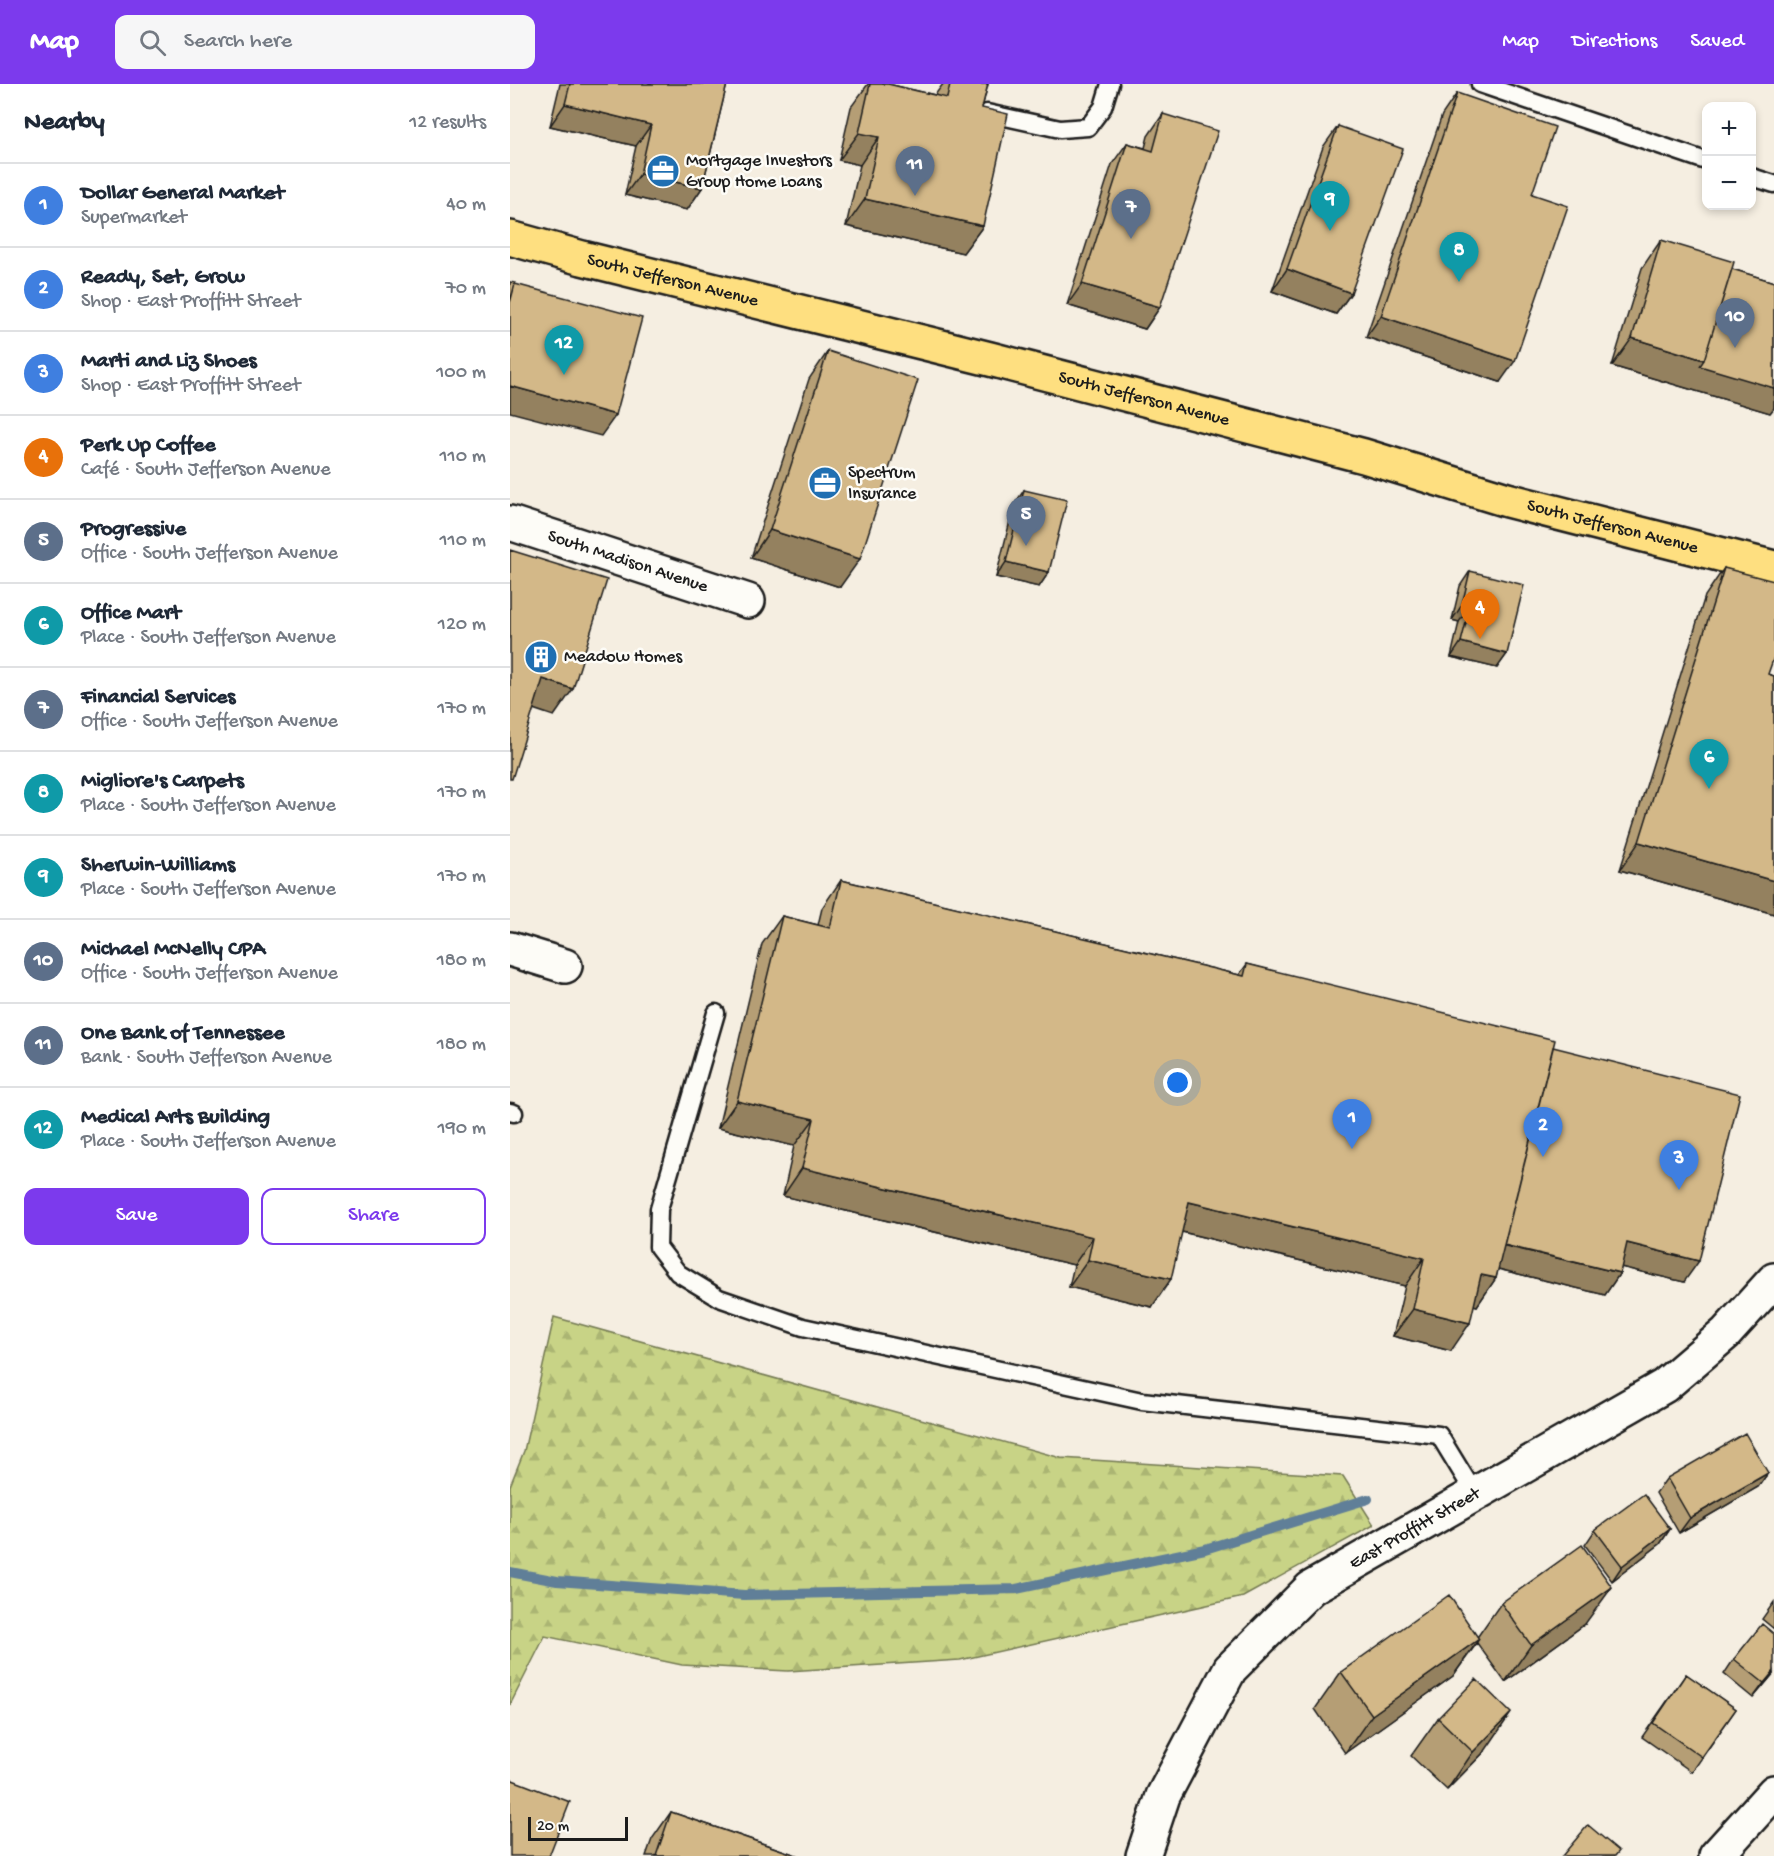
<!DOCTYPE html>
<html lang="en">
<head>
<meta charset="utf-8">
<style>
  body { margin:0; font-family:"Gochi Hand",sans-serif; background:#f6f6f7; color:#1f2937 }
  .controls { position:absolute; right:18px; top:18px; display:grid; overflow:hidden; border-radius:12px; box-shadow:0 3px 9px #0003 }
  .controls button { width:54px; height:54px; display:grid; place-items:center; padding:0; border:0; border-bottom:2px solid #e0e1e3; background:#fff; color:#1f2937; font:30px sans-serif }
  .scale { position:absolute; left:18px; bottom:15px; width:100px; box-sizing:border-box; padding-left:6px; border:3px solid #1c1c1c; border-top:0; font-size:16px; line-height:21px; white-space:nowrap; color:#1c1c1c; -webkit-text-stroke:4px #fdfcf7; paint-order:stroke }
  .you { position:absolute; left:668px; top:999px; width:21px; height:21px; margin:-15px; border:4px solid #fff; border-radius:50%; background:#1a73e8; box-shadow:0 0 0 9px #1a73e833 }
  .badge { display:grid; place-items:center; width:39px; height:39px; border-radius:50%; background:#7c3aed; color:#fff; font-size:20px; font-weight:700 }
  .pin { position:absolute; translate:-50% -50px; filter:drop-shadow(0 2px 3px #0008) }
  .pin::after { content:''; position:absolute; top:32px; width:21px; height:18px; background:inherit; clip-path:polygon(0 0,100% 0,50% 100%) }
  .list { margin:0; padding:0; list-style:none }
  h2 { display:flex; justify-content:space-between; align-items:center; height:78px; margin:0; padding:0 24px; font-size:26px }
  h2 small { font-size:20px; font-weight:400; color:#747a83 }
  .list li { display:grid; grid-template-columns:39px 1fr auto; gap:18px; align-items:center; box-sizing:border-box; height:84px; padding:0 24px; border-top:2px solid #e0e1e3 }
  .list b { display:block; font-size:22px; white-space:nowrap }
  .list p { margin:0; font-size:20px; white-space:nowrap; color:#747a83 }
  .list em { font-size:20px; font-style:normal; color:#747a83 }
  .actions { display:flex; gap:12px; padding:18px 24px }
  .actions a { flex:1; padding:14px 0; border:2px solid #7c3aed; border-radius:12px; text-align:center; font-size:21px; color:#7c3aed }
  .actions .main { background:#7c3aed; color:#fff }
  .icon { flex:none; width:33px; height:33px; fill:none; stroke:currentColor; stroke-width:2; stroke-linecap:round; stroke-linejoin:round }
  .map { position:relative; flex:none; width:1264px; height:1772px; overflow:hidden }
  header { display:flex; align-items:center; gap:36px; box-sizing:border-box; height:84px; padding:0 30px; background:#7c3aed; color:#fff }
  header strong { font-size:28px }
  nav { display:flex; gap:33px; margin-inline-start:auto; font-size:21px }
  .search { width:420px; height:54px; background:#f6f6f7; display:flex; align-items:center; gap:15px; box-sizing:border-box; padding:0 21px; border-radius:12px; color:#747a83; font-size:22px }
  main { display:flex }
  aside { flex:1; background:#fff }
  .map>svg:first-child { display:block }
</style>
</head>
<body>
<header>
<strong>Map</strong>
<div class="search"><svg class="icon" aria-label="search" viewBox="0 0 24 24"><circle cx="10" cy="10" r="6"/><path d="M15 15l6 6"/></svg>Search here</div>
<nav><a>Map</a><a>Directions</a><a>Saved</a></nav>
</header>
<main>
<aside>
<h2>Nearby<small>12 results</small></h2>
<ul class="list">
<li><span class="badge" style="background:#3f7fe0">1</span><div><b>Dollar General Market</b><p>Supermarket</p></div><em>40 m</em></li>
<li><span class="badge" style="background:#3f7fe0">2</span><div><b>Ready, Set, Grow</b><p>Shop · East Proffitt Street</p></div><em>70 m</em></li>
<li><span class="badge" style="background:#3f7fe0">3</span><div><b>Marti and Liz Shoes</b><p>Shop · East Proffitt Street</p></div><em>100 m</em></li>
<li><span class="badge" style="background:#e8710a">4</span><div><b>Perk Up Coffee</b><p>Café · South Jefferson Avenue</p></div><em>110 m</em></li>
<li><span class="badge" style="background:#5c6f8a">5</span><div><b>Progressive</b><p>Office · South Jefferson Avenue</p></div><em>110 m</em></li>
<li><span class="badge" style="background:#0f9aa8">6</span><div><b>Office Mart</b><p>Place · South Jefferson Avenue</p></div><em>120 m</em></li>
<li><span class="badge" style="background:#5c6f8a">7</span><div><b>Financial Services</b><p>Office · South Jefferson Avenue</p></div><em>170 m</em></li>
<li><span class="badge" style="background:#0f9aa8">8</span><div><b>Migliore's Carpets</b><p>Place · South Jefferson Avenue</p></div><em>170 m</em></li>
<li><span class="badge" style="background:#0f9aa8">9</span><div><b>Sherwin-Williams</b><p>Place · South Jefferson Avenue</p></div><em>170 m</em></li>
<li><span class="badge" style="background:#5c6f8a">10</span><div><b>Michael McNelly CPA</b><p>Office · South Jefferson Avenue</p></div><em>180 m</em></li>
<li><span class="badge" style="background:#5c6f8a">11</span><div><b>One Bank of Tennessee</b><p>Bank · South Jefferson Avenue</p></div><em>180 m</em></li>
<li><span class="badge" style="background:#0f9aa8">12</span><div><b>Medical Arts Building</b><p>Place · South Jefferson Avenue</p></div><em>190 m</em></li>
</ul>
<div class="actions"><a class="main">Save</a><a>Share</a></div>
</aside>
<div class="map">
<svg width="1264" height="1772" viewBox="0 0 1264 1772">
  <defs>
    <pattern id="forest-firs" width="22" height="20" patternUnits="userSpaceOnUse" patternTransform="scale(1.5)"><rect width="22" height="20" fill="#c8d386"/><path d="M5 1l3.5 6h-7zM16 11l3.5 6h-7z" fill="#abb573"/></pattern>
  </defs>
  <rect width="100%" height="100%" fill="#f5eee1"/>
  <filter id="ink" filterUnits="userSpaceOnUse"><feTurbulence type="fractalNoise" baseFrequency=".0167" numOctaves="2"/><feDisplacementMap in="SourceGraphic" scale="12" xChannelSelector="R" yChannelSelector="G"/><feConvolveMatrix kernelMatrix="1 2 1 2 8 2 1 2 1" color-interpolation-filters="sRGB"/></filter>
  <g filter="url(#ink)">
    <path fill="url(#forest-firs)" stroke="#727851" stroke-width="1.5" d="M44 1233 551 1374 833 1392 864 1441 733 1513 450 1576 278 1587 172 1581 35 1552 0 1621V1402L14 1367Z"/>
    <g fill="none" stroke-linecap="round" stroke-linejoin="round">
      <path stroke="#617f98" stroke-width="10" d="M0 1488 47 1497 234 1511 506 1505 695 1465 858 1415"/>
      <g stroke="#1c1c1c" stroke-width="21">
        <path id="lane" d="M970 0 1196 77
          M477 29 550 45 578 43 593 23 600 0
          M1242 93 1264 100
          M206 929 149 1125 148 1163 168 1189 209 1214 293 1243 632 1317 929 1351 965 1410
          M0 1028 4 1029"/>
      </g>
      <g stroke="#1c1c1c" stroke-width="38">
        <g id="street">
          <path id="s1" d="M0 439 238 517"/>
          <path d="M0 865 55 882"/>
          <path id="s2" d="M633 1772 653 1712 720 1585 801 1504 1154 1302 1216 1249 1264 1196"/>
          <path d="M1206 1772 1264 1708"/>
        </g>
      </g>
      <g stroke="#1c1c1c" stroke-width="38">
        <g id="primary">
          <path id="s3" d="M0 154 72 174 480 275 854 372 997 416 1264 484"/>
        </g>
      </g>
      <use href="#lane" stroke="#fdfcf7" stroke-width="16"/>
      <use href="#street" stroke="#fdfcf7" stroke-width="33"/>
      <use href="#primary" stroke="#fedf80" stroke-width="33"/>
    </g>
    <path fill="#b59e75" stroke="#1c1c1c" stroke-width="1.5" d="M50 0H217L192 104 177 126 115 111 126 62 40 42Z
      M358 0H378L425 11 433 0H478L472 24 473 142 453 169 336 142 350 81 329 76 341 23Z
      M947 9 1022 110 990 298 856 253 932 31Z
      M653 30 650 223 635 245 557 221 602 80 617 59 635 64 638 52Z
      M828 42 841 209 826 230 762 207 813 63Z
      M1151 156 1222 185 1264 198V324L1260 329 1102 282 1132 184Z
      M318 267 330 503 241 474 299 295Z
      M514 406 539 488 529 503 486 493 504 421Z
      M1214 484 1258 590 1264 592V830L1110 786 1195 512Z
      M960 487 997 570 987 584 941 573 949 538 942 536 950 502Z
      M331 796 729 891 737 880 1043 963 1174 1198 1111 1183 1110 1189 1095 1211 988 1185 986 1194 967 1222 964 1221 941 1267 883 1252 895 1202 672 1148 642 1223 559 1203 564 1181 273 1112 284 1062 208 1044 252 860 272 832 308 841 312 824Z
      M1258 1389 1248 1403 1169 1449 1146 1409 1157 1394Z
      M1160 1445 1150 1460 1102 1497 1075 1461 1085 1446Z
      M1264 1518V1545L1252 1535Z
      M991 1519 1075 1540 995 1598 967 1559 943 1592 835 1669 805 1625 831 1588 968 1552Z
      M1224 1575 1264 1589 1243 1614 1214 1590Z
      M1176 1590 1226 1625 1182 1688 1132 1653Z
      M928 1634 975 1667 937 1706 901 1672Z
      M161 1728 289 1772H136L142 1755Z"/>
    <path fill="#94815f" stroke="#1c1c1c" stroke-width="1.5" d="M55 20 141 41 126 62 40 42Z
      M349 49 369 53 350 81 329 76Z
      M130 90 192 104 177 126 115 111Z
      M355 115 473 142 453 169 336 142Z
      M777 185 841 209 826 230 762 207Z
      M572 200 650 223 635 245 557 221Z
      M871 232 1005 277 990 298 856 253Z
      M1122 254 1194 276 1264 304V324L1260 329 1102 282Z
      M0 302 106 331 91 352 0 328Z
      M260 446 350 475 330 503 241 474Z
      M496 478 539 488 529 503 486 493Z
      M952 521 960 523 949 538 942 536Z
      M951 558 997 570 987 584 941 573Z
      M33 595 63 605 44 632 14 622Z
      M1129 758 1264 797V830L1110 786Z
      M227 1017 304 1035 284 1062 208 1044Z
      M292 1084 583 1153 564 1181 273 1112Z
      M679 1118 914 1174 895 1202 660 1145Z
      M1117 1159 1189 1177 1174 1198 1102 1181Z
      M991 1161 1110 1189 1095 1211 976 1182Z
      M578 1176 661 1195 642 1223 559 1203Z
      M971 1191 986 1194 967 1222 952 1218Z
      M903 1225 960 1239 941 1267 883 1252Z
      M1258 1389 1248 1403 1169 1449 1180 1434Z
      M1160 1445 1150 1460 1102 1497 1112 1482Z
      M1102 1503 1075 1540 995 1598 1021 1561Z
      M969 1555 943 1592 835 1669 862 1631Z
      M1264 1587V1589L1243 1614 1254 1599Z
      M1001 1629 975 1667 937 1706 963 1668Z"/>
    <path fill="#d3b888" stroke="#1c1c1c" stroke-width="1.5" d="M60 0H217L192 104 130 90 141 41 55 20Z
      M360 0H378L437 14 440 0H478L472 24 498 30 473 142 355 115 369 53 349 49Z
      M947 9 1045 43 1022 110 1058 122 1005 277 871 232Z
      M653 30 708 47 650 223 572 200 617 59 643 67Z
      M828 42 893 65 841 209 777 185Z
      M1151 156 1224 178 1194 276 1122 254Z
      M1222 185 1264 198V304L1190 282 1194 276Z
      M0 198 5 199 0 219Z
      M5 200 132 234 106 331 0 302V219Z
      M318 267 408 296 350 475 260 446Z
      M514 406 557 416 539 488 496 478Z
      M0 466 97 496 63 605 33 595 2 695H0Z
      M1214 484 1264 497V573L1258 590 1264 592V797L1129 758Z
      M960 487 1014 501 997 570 951 558 960 523 952 521Z
      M331 796 734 892 737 880 1045 956 986 1194 971 1191 960 1239 903 1225 914 1174 679 1118 661 1195 578 1176 583 1153 292 1084 304 1035 227 1017 272 832 320 844Z
      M1043 963 1230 1010 1189 1177 1117 1159 1110 1189 994 1161Z
      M1235 1349 1258 1389 1180 1434 1157 1394Z
      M1134 1410 1160 1445 1112 1482 1085 1446Z
      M1072 1461 1102 1503 1021 1561 991 1519Z
      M939 1511 969 1555 862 1631 831 1588Z
      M1252 1540 1264 1550V1587L1254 1599 1224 1575Z
      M1176 1590 1226 1625 1192 1673 1143 1639Z
      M966 1595 1001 1629 963 1668 928 1634Z
      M0 1695 60 1718 39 1772H0Z
      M161 1728 289 1772H146Z
      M1078 1741 1109 1767 1105 1772H1052Z"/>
  </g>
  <defs>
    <g id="office-disc" transform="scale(1.725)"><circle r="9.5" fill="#1f6fb2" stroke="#fdfcf7"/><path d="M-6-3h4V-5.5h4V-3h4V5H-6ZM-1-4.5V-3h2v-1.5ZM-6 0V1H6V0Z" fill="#fff"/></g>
    <g id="building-disc" transform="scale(1.725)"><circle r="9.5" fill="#1f6fb2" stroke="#fdfcf7"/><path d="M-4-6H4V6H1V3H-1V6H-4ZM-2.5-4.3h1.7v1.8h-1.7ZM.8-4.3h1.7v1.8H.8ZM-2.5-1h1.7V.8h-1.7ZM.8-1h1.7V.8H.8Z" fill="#fff"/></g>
  </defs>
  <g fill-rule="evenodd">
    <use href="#office-disc" x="153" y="87"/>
    <use href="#office-disc" x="315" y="399"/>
    <use href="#building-disc" x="31" y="573"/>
  </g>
  <g text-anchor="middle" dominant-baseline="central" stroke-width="5" stroke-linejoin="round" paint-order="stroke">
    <g font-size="18" fill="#1c1c1c" stroke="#fdfcf7" text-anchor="start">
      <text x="176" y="77">Mortgage Investors<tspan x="176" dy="21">Group Home Loans</tspan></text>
      <text x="338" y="389">Spectrum<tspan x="338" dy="21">Insurance</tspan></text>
      <text x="54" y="573">Meadow Homes</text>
    </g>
    <g font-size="18" fill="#1c1c1c" stroke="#fdfcf7">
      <text stroke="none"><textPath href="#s3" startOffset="168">South Jefferson Avenue</textPath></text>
      <text stroke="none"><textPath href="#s3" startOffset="654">South Jefferson Avenue</textPath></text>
      <text stroke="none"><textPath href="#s3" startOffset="1140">South Jefferson Avenue</textPath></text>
      <text stroke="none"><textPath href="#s1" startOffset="124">South Madison Avenue</textPath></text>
      <text stroke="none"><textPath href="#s2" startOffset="441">East Proffitt Street</textPath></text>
    </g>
  </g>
</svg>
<div class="controls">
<button>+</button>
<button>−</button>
</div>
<div class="scale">20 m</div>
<div class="you"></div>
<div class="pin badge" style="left:842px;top:1065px;background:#3f7fe0">1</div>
<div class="pin badge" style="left:1033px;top:1073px;background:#3f7fe0">2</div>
<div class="pin badge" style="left:1169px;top:1106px;background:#3f7fe0">3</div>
<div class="pin badge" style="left:970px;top:555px;background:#e8710a">4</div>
<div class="pin badge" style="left:516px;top:462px;background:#5c6f8a">5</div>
<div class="pin badge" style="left:1199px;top:705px;background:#0f9aa8">6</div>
<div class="pin badge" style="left:621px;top:155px;background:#5c6f8a">7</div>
<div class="pin badge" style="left:949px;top:198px;background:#0f9aa8">8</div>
<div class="pin badge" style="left:820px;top:147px;background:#0f9aa8">9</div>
<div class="pin badge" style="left:1225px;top:264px;background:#5c6f8a">10</div>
<div class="pin badge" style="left:405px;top:112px;background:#5c6f8a">11</div>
<div class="pin badge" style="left:54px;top:291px;background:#0f9aa8">12</div>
</div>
</main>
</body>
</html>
